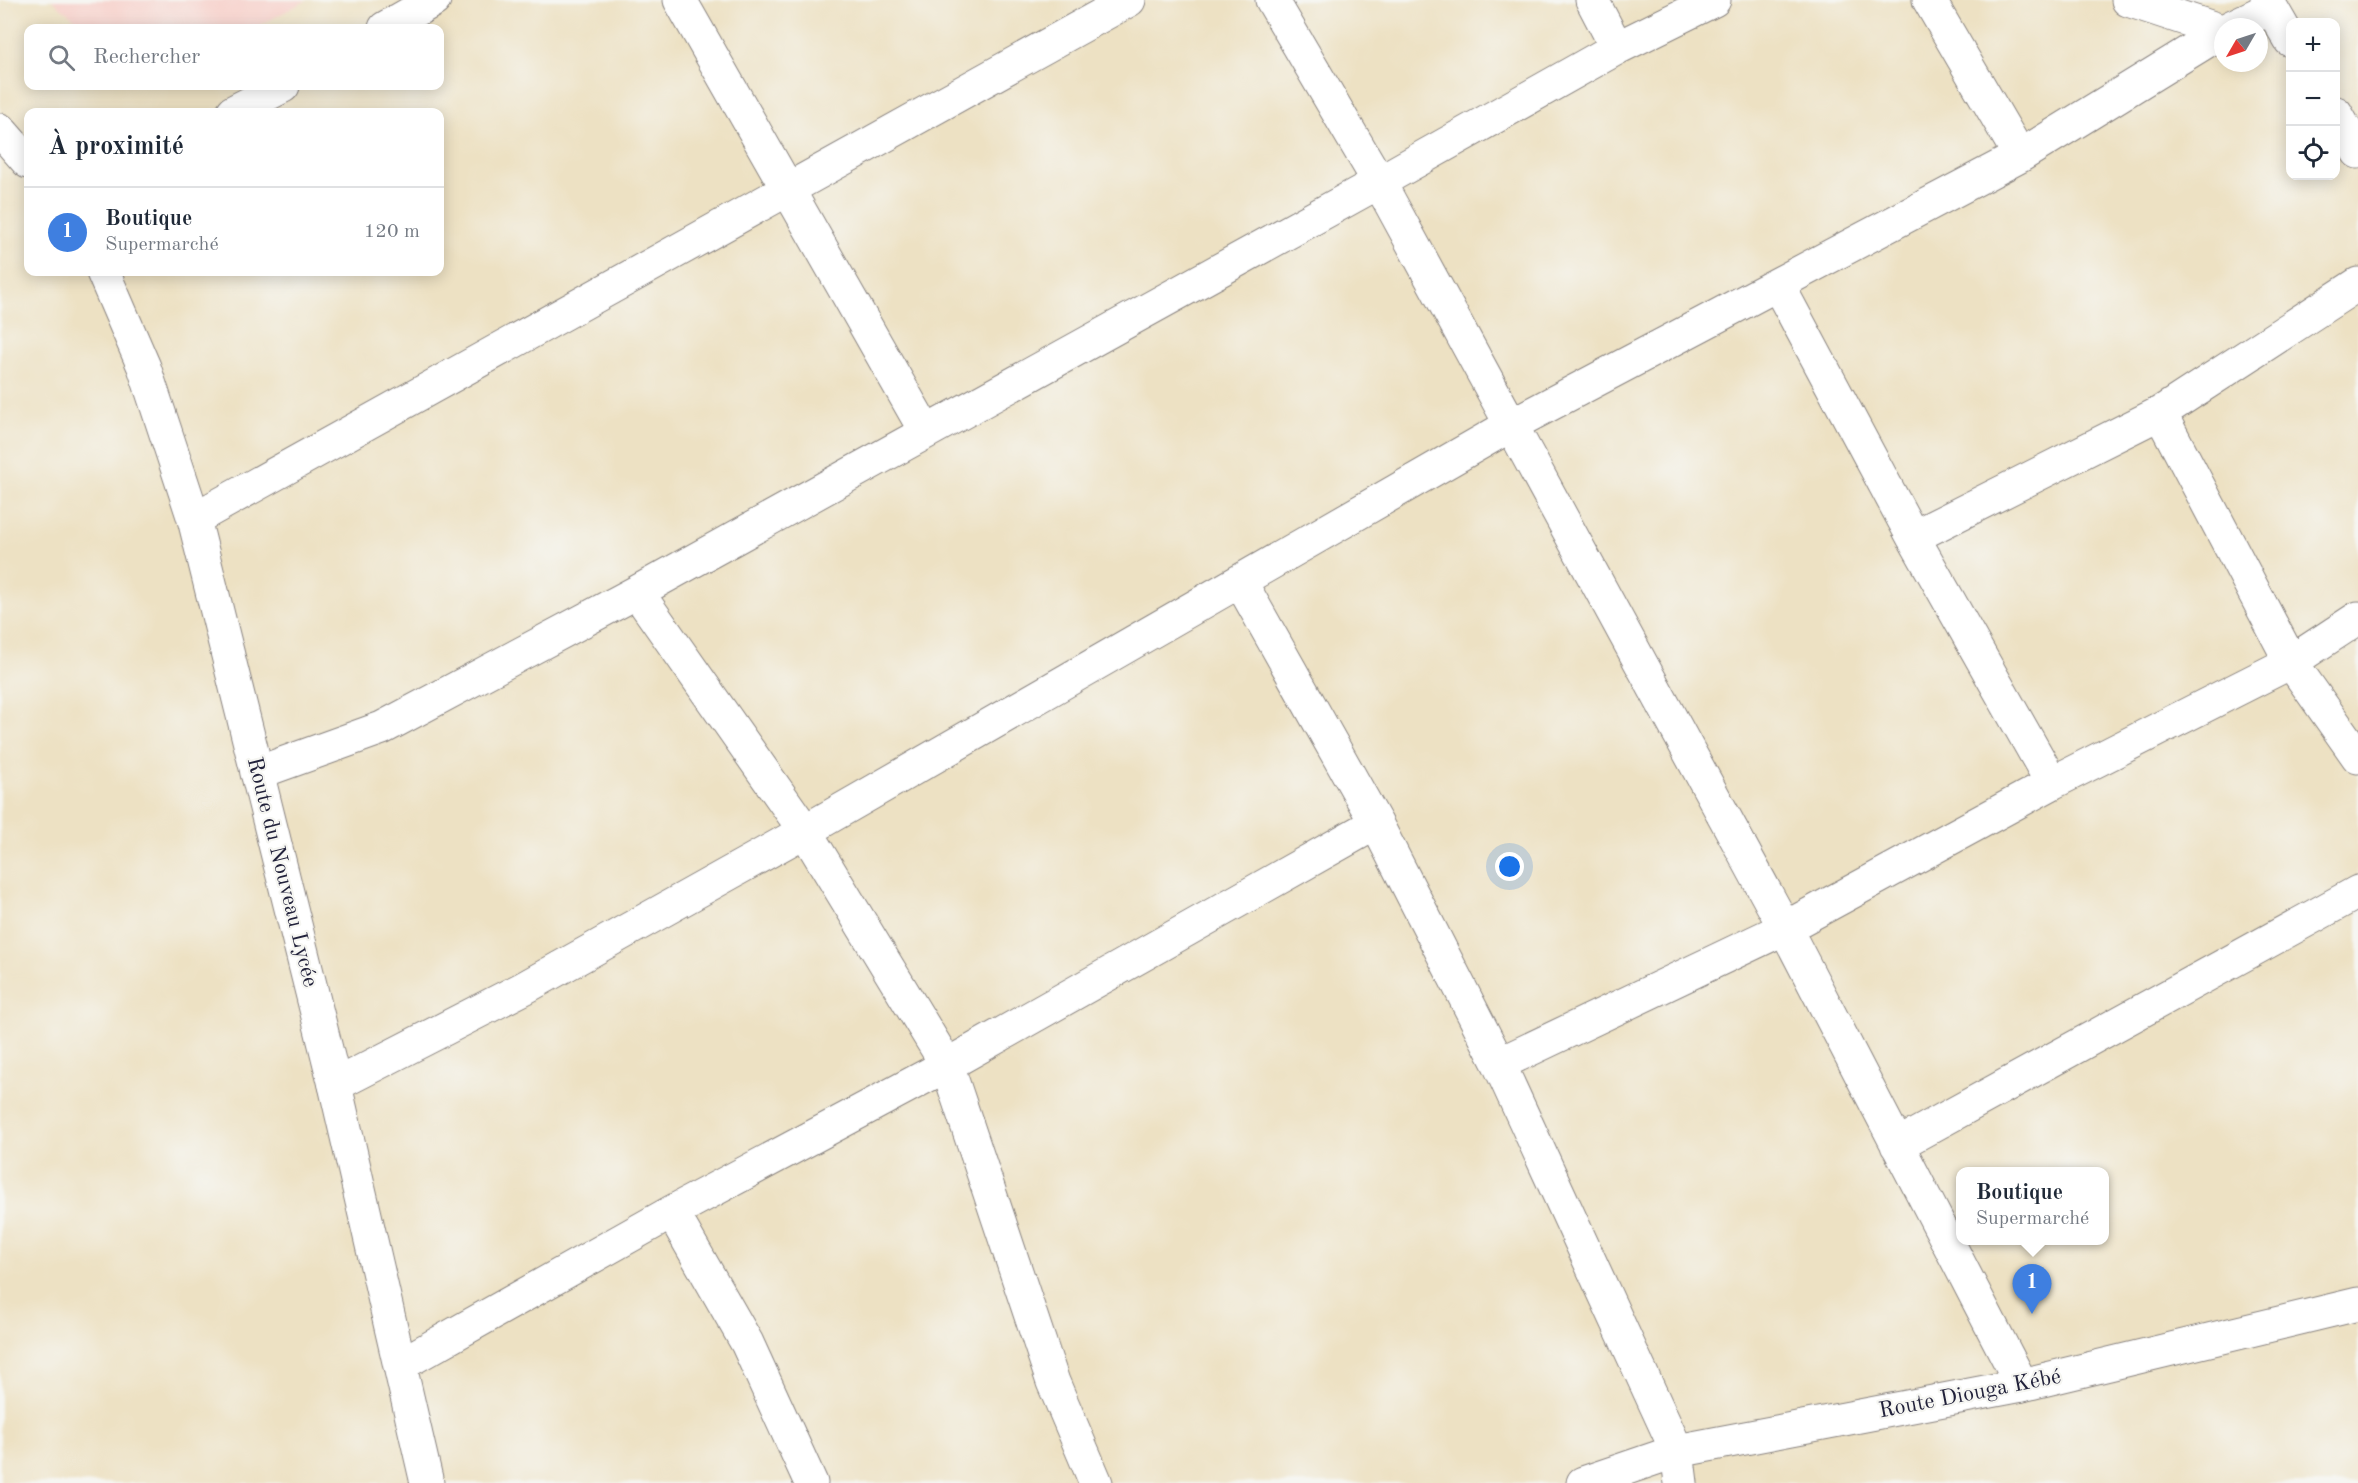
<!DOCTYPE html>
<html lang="fr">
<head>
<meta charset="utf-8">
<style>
  body { margin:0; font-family:"Old Standard TT",serif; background:#f6f6f7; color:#1f2937 }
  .controls { position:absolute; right:18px; top:18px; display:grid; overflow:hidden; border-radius:12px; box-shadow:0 3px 15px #0003 }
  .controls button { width:54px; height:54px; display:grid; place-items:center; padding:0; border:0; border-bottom:2px solid #e0e1e3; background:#fff; color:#1f2937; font:30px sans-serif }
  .compass { position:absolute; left:2214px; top:18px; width:54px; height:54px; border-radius:50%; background:#fff; box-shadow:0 3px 15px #0003; rotate:231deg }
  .you { position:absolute; left:1510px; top:867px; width:21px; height:21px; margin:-15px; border:4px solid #fff; border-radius:50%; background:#1a73e8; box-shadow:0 0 0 9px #1a73e833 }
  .badge { display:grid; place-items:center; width:39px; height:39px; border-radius:50%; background:#1f6fb2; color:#fff; font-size:20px; font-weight:700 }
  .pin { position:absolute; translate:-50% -50px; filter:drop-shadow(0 2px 3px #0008) }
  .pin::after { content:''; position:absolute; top:32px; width:21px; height:18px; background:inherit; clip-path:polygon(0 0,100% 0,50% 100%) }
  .popup { position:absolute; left:1956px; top:1167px; width:153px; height:78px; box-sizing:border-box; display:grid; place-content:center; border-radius:12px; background:#fff; filter:drop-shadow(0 2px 4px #0005); font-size:20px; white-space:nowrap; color:#747a83 }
  .popup b { font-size:22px; color:#1f2937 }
  .popup::after { content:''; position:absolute; left:50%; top:100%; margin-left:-12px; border:12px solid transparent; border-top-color:#fff }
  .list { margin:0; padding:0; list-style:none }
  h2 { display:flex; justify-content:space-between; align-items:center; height:78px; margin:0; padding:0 24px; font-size:26px }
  h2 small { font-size:20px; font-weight:400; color:#747a83 }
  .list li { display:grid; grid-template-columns:39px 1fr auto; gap:18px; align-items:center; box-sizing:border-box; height:90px; padding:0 24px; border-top:2px solid #e0e1e3 }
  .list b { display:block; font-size:22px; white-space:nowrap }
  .list p { margin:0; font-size:20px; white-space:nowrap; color:#747a83 }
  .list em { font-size:20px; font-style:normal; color:#747a83 }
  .icon { flex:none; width:33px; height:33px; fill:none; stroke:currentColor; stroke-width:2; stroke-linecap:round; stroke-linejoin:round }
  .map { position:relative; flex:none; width:2358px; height:1483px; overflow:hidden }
  .search { position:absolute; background:#fff; box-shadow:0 3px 15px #0003; left:24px; top:24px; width:420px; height:66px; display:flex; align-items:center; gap:15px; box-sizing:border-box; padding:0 21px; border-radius:12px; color:#747a83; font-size:22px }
  .panel { position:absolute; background:#fff; box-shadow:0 3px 15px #0003; left:24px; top:108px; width:420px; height:168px; border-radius:12px }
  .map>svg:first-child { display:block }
</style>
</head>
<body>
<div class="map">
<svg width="2358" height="1483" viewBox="0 0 2358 1483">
  <rect width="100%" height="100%" fill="#f6f6f2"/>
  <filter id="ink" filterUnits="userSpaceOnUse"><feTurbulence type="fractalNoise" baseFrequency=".0167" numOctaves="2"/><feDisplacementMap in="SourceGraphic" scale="12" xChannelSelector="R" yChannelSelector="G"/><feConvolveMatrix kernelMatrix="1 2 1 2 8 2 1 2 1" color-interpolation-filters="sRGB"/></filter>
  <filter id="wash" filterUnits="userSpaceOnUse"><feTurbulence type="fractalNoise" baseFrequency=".008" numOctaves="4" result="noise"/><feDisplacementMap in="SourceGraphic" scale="24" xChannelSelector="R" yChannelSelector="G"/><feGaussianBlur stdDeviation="1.35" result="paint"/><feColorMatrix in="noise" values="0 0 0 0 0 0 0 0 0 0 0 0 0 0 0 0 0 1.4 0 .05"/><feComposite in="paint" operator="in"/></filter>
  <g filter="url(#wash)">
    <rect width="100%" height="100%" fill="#ede1c3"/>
    <path fill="#f7d0ca" d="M52 0H307L255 28H86Z"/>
  </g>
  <g filter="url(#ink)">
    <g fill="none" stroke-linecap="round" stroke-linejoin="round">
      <g stroke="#88827f" stroke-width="35">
        <path id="minor" d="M680 0 926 432
          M1272 0 1379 182 1785 928 2022 1385
          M1592 0 1617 48 1714 0
          M1929 0 2020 156
          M2128 0 2222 31
          M2267 0 2290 40
          M2231 27 2271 8
          M385 28 434 0
          M233 112 283 86
          M2336 113 2358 152
          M1778 285 1913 537 2052 783
          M2160 413 2291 662 2358 757
          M194 519 1129 0
          M1913 537 2160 413 2358 284
          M1240 581 1376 823 1499 1064 1677 1451
          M637 592 805 831 947 1065 1053 1382 1096 1483
          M257 773 382 728 637 592 1379 182 1617 48
          M1499 1064 1785 928 2052 783 2291 662 2358 618
          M335 1085 524 988 805 831 1511 425 2020 156 2223 31
          M1897 1145 2358 892
          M672 1212 747 1343 811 1483
          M400 1365 672 1212 947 1065 1376 823"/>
      </g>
      <g stroke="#88827f" stroke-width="35">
        <path id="tertiary" d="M0 130 28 162
          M103 272 144 367 194 519 335 1085 427 1483
          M1677 1451 1681 1483
          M1583 1483 1677 1451 2022 1385 2358 1304"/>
      </g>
      <use href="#minor" stroke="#fff" stroke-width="33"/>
      <use href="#tertiary" stroke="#fff" stroke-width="33"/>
    </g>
  </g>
  <g text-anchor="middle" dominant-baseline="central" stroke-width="4.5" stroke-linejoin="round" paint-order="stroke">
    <g font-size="22" fill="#22223b" stroke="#f6f6f2">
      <text transform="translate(282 872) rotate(76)">Route du Nouveau Lycée</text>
      <text transform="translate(1970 1394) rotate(-11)">Route Diouga Kébé</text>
    </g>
  </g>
</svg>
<div class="controls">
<button>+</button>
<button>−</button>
<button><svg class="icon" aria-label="locate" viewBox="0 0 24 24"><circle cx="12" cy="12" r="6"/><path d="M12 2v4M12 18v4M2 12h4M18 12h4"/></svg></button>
</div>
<svg class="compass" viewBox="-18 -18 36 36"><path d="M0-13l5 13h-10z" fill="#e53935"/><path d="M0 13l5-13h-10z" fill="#747a83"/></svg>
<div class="you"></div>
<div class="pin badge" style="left:2032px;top:1314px;background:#3f7fe0">1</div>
<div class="popup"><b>Boutique</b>Supermarché</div>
<div class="search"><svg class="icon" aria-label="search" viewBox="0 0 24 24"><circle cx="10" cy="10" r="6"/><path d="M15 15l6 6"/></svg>Rechercher</div>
<section class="panel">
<h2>À proximité<small></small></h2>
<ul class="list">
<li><span class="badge" style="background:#3f7fe0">1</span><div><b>Boutique</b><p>Supermarché</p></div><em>120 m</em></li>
</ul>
</section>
</div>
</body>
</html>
